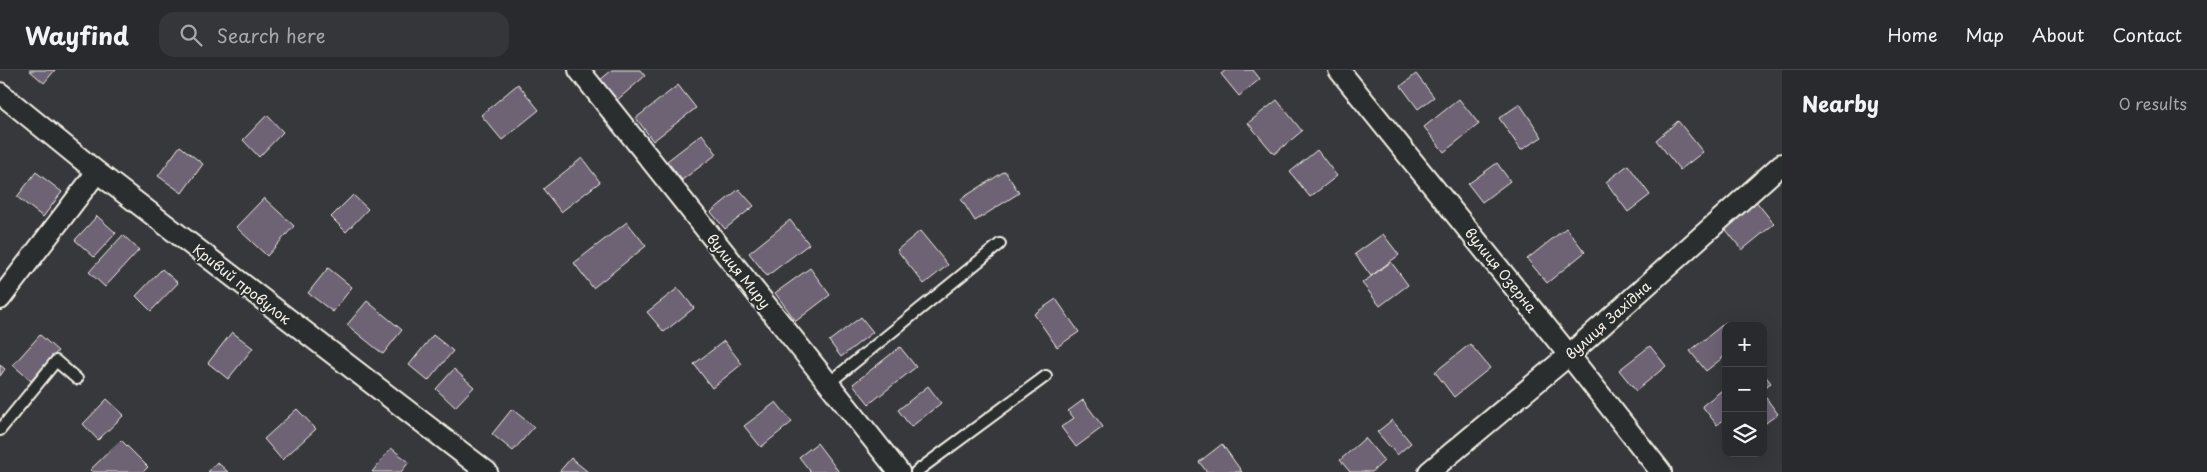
<!DOCTYPE html>
<html lang="en">
<head>
<meta charset="utf-8">
<style>
  body { margin:0; font-family:"Playpen Sans",sans-serif; background:#353639; color:#f1f3f6 }
  .controls { position:absolute; right:15px; bottom:15px; display:grid; overflow:hidden; border-radius:10px; box-shadow:0 5px 20px #0002 }
  .controls button { width:45px; height:45px; display:grid; place-items:center; padding:0; border:0; border-bottom:1px solid #454649; background:#292a2d; color:#f1f3f6; font:25px sans-serif }
  .list { margin:0; padding:0; list-style:none }
  h2 { display:flex; justify-content:space-between; align-items:center; height:65px; margin:0; padding:0 20px; font-size:21px }
  h2 small { font-size:16px; font-weight:400; color:#a5a7aa }
  .icon { flex:none; width:28px; height:28px; fill:none; stroke:currentColor; stroke-width:2; stroke-linecap:round; stroke-linejoin:round }
  .map { position:relative; flex:none; width:1782px; height:402px; overflow:hidden }
  header { display:flex; align-items:center; gap:30px; box-sizing:border-box; height:70px; padding:0 25px; background:#292a2d; border-bottom:1px solid #454649 }
  header strong { font-size:24px }
  nav { display:flex; gap:28px; margin-inline-start:auto; font-size:18px }
  .search { width:350px; height:45px; background:#353639; display:flex; align-items:center; gap:12px; box-sizing:border-box; padding:0 18px; border-radius:15px; color:#a5a7aa; font-size:19px }
  main { display:flex }
  aside { flex:1; background:#292a2d }
  .map>svg:first-child { display:block }
</style>
</head>
<body>
<header>
<strong>Wayfind</strong>
<div class="search"><svg class="icon" aria-label="search" viewBox="0 0 24 24"><circle cx="10" cy="10" r="6"/><path d="M15 15l6 6"/></svg>Search here</div>
<nav><a>Home</a><a>Map</a><a>About</a><a>Contact</a></nav>
</header>
<main>
<div class="map">
<svg width="1782" height="402" viewBox="0 0 1782 402">
  <rect width="100%" height="100%" fill="#37383c"/>
  <filter id="ink" filterUnits="userSpaceOnUse"><feTurbulence type="fractalNoise" baseFrequency=".02" numOctaves="2"/><feDisplacementMap in="SourceGraphic" scale="10" xChannelSelector="R" yChannelSelector="G"/><feConvolveMatrix kernelMatrix="1 2 1 2 8 2 1 2 1" color-interpolation-filters="sRGB"/></filter>
  <g filter="url(#ink)">
    <path fill="#6d6474" stroke="#f4f1e8" d="M29 0H55L44 13Z
      M612 0H640L645 6 616 31 599 11Z
      M1226 0H1253L1260 9 1239 26 1221 4Z
      M1416 4 1434 27 1418 39 1401 16Z
      M518 14 539 40 502 70 481 45Z
      M678 15 696 38 653 71 636 48Z
      M1459 29 1479 54 1444 82 1424 57Z
      M1277 30 1302 61 1274 84 1248 53Z
      M1520 34 1542 67 1521 80 1499 48Z
      M267 45 283 62 259 87 243 70Z
      M1678 51 1703 82 1680 100 1656 70Z
      M702 64 717 84 682 110 667 91Z
      M180 76 203 94 182 123 158 106Z
      M1317 80 1337 106 1310 127 1290 102Z
      M582 88 600 112 561 142 543 119Z
      M1497 93 1510 111 1482 132 1468 114Z
      M1628 95 1650 125 1628 142 1606 112Z
      M1005 101 1019 123 975 151 961 129Z
      M36 102 62 122 43 147 17 127Z
      M739 119 754 136 725 159 711 142Z
      M353 125 368 139 346 162 331 147Z
      M264 128 294 156 267 186 236 157Z
      M1755 130 1774 154 1742 180 1723 156Z
      M97 146 116 163 94 187 75 170Z
      M790 150 809 174 767 206 749 183Z
      M627 152 646 176 593 218 574 193Z
      M1566 158 1585 182 1547 213 1527 189Z
      M920 161 948 195 924 214 897 180Z
      M1383 164 1399 185 1371 206 1355 184Z
      M123 165 139 180 105 217 89 202Z
      M1391 192 1408 215 1380 236 1362 213Z
      M328 198 352 217 333 242 308 223Z
      M810 198 830 225 796 251 775 223Z
      M162 199 178 213 151 241 136 226Z
      M678 218 694 238 664 262 647 242Z
      M1056 229 1079 262 1057 277 1034 244Z
      M367 231 402 260 383 284 347 255Z
      M861 247 873 262 841 287 829 271Z
      M1726 252 1728 256H1726V285L1706 301 1690 281Z
      M232 262 253 278 228 309 208 293Z
      M40 265 58 281 31 311 13 295Z
      M433 265 453 281 428 311 409 295Z
      M724 271 742 294 712 318 694 294Z
      M1470 274 1490 298 1454 327 1435 302Z
      M1650 276 1666 296 1636 321 1619 300Z
      M900 277 916 297 869 334 853 314Z
      M0 295 5 299 0 306Z
      M454 299 474 317 455 337 436 319Z
      M1763 303 1771 313 1763 318Z
      M928 316 941 333 911 357 898 340Z
      M1726 317V348L1717 355 1702 336Z
      M1763 324 1778 344 1763 355Z
      M107 329 124 345 98 370 83 354Z
      M1083 330 1103 357 1076 377 1061 357 1074 348 1068 341Z
      M776 332 792 352 761 377 744 356Z
      M297 339 316 359 282 390 264 369Z
      M512 339 534 357 513 381 492 364Z
      M1392 350 1411 373 1397 385 1377 362Z
      M1365 368 1384 391 1372 402H1350L1340 390Z
      M121 370 148 397 143 402H93L90 400Z
      M817 373 839 402H809L810 401 799 387Z
      M1222 374 1242 402H1207L1199 392Z
      M391 378 409 392 401 402H372Z
      M571 388 588 402H559Z
      M217 392 228 402H208Z"/>
    <g fill="none" stroke-linecap="round" stroke-linejoin="round">
      <g stroke="#f4f1e8" stroke-width="14">
        <path id="lane" d="M829 313 1000 174
          M0 360 56 291 77 309
          M916 402 1046 306"/>
      </g>
      <g stroke="#f4f1e8" stroke-width="24">
        <path id="street" d="M579 0 899 402
          M1339 0 1569 285 1661 402
          M0 23 97 102 487 402
          M0 229 97 102
          M1429 402 1569 285 1782 94"/>
      </g>
      <use href="#lane" stroke="#2a2d2e" stroke-width="10"/>
      <use href="#street" stroke="#2a2d2e" stroke-width="20"/>
    </g>
  </g>
  <g text-anchor="middle" dominant-baseline="central" stroke-width="4" stroke-linejoin="round" paint-order="stroke">
    <g font-size="14" fill="#f4f1e8" stroke="#2a2d2e">
      <text transform="translate(1501 200) rotate(51)">вулиця Озерна</text>
      <text transform="translate(739 201) rotate(51)">вулиця Миру</text>
      <text transform="translate(242 214) rotate(38)">Кривий провулок</text>
      <text transform="translate(1608 250) rotate(-42)">вулиця Західна</text>
    </g>
  </g>
</svg>
<div class="controls">
<button>+</button>
<button>−</button>
<button><svg class="icon" aria-label="layers" viewBox="0 0 24 24"><path d="M12 4l9 5-9 5-9-5zM3 14l9 5 9-5"/></svg></button>
</div>
</div>
<aside>
<h2>Nearby<small>0 results</small></h2>
<ul class="list">
</ul>
</aside>
</main>
</body>
</html>
